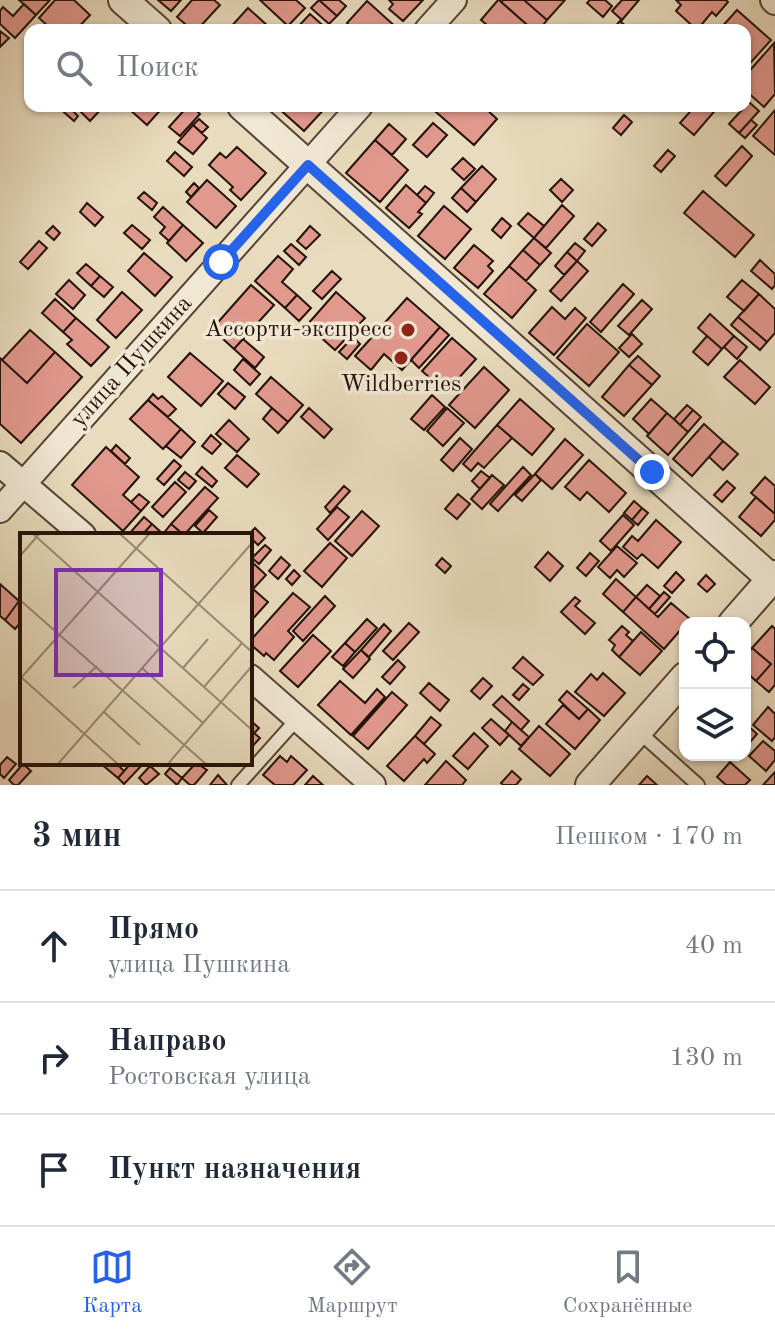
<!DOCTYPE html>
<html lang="ru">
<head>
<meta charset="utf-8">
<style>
  body { margin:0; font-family:"Old Standard TT",serif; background:#f2f2f3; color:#1f2937 }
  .controls { position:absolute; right:24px; bottom:24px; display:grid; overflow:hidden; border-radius:16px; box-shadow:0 2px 6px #0004 }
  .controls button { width:72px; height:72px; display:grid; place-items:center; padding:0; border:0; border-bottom:2px solid #e0e1e3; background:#fff; color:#1f2937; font:40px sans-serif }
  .stop { position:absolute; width:24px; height:24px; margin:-18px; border:6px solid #2563eb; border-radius:50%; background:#fff }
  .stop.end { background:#2563eb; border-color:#fff; box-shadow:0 2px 8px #0008 }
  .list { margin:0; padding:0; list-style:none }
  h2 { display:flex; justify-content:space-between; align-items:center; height:104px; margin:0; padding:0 32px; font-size:34px }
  h2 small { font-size:26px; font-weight:400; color:#747a83 }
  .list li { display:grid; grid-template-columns:52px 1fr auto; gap:24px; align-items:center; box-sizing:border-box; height:112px; padding:0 32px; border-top:2px solid #e0e1e3 }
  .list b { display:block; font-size:30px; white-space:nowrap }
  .list p { margin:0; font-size:26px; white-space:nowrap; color:#747a83 }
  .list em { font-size:26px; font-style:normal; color:#747a83 }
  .icon { flex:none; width:44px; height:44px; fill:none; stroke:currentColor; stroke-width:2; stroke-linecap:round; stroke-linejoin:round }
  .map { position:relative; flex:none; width:775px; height:785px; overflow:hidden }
  .search { position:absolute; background:#fff; box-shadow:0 2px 6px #0004; left:24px; right:24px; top:24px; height:88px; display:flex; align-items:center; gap:20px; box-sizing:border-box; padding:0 28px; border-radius:16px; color:#747a83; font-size:30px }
  .sheet { height:440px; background:#fff }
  nav { display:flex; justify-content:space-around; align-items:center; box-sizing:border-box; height:112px; border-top:2px solid #e0e1e3; background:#fff; font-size:22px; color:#747a83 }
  nav a { display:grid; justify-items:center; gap:4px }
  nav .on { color:#2563eb }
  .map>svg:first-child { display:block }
</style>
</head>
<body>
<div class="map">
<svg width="775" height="785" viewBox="0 0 775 785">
  <rect width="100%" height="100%" fill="#e9dbbd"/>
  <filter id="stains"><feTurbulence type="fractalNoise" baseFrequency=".0025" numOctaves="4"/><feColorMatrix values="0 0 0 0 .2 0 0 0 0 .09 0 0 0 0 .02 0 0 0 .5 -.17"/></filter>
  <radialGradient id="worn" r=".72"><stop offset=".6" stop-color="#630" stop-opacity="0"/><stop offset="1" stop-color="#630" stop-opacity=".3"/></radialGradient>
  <path fill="#e1988d" stroke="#241108" stroke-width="2" d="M19 0H50L36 15Z
    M55 0H74L90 15 76 30H46L49 27 39 18Z
    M158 0H181L171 11Z
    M192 0H214L220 5 197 30H192L177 17Z
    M260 0H296L305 8 288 26Z
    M319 0H339L346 6 337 16Z
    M319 0 337 16 329 24 311 8Z
    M389 0H423L403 21 389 9 393 4Z
    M498 0H499L533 30H493L481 20Z
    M503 0H524L547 20 539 30H533L501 2Z
    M524 0H565L547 20Z
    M590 0H605L612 6 603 17 587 3Z
    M622 0H639L622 20 612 11Z
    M676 0H726L728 2 716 16 712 12 697 30 676 11 681 5Z
    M367 1 397 28 395 30H354L347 23Z
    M24 4 36 15 15 38 0 24V11L3 7 13 16Z
    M248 8 269 27 267 30H228Z
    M737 10 771 40 745 69V30H719Z
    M310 14 328 30H295Z
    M620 21 630 30H612Z
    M0 31 9 38 0 47Z
    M774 43 775 94 764 107 745 90V76Z
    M749 102 759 111 739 133 729 124Z
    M57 106H68L78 116 74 121Z
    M75 106H104L90 121Z
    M130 106H164L147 125 128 108Z
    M188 106H192L200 114 180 136 169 127Z
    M276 106H327L304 131Z
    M429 106H483L497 119 474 145Z
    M695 106H719L694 135 680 123Z
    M775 110V155L753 136Z
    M624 115 632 122 621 135 613 128Z
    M199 119 208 127 202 133 193 125Z
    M751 120 757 125 745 138 739 133Z
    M433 123 447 135 427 157 413 145Z
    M389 124 406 139 392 155 375 140Z
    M193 125 207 138 193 154 178 142Z
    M375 140 408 170 380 202 346 173Z
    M742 146 752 156 726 186 715 176Z
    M237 147 266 173 241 200 230 190 233 187 209 165 220 153 226 158Z
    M668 150 675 156 661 172 654 166Z
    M175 152 192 167 184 176 167 161Z
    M463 158 475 169 464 180 452 169Z
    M482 166 496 179 476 202 461 188Z
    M561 179 573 190 562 202 550 190Z
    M207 180 236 206 216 228 187 202Z
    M194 183 199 188 191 197 186 192Z
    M406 185 426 203 418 212 422 214 409 228 386 208Z
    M425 186 434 193 426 203 417 195Z
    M461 188 476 202 467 212 452 198Z
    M703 191 754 235 735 257 684 213Z
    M144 192 157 203 152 210 138 198Z
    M87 203 103 217 95 226 80 212Z
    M562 205 574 216 546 248 534 238Z
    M444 206 471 229 445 259 418 236Z
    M163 207 183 225 169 241 160 233 165 227 154 217Z
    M528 213 544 226 534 238 518 224Z
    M502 218 511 226 501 238 492 230Z
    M598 223 606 230 592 246 584 239Z
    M132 225 150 240 142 249 124 233Z
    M183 225 203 243 186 261 167 243Z
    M53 226 60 233 54 240 46 233Z
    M310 226 320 235 306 249 297 241Z
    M534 238 551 253 540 265 523 250Z
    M39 241 47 248 28 269 20 262Z
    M575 243 585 251 577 261 567 252Z
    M291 244 306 257 299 265 284 251Z
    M474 245 493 261 488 266 493 271 478 288 454 268Z
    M523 250 540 265 526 281 509 266Z
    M567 252 577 261 564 275 555 266Z
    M144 253 172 277 155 296 128 271Z
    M278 256 293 269 282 282 297 295 285 308 255 281Z
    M760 260 775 274V285L772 289 751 271Z
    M577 261 588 271 561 301 550 291Z
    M86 264 100 276 91 286 77 273Z
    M509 266 536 290 512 318 484 294Z
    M332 271 341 279 322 299 313 291Z
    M100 276 113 287 104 297 91 286Z
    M69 280 85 295 73 309 56 294Z
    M742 280 759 294 744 311 727 297Z
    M623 284 634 294 601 332 590 322Z
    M251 285 274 305 234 349 212 329Z
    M122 292 142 310 116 338 97 320Z
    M336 292 365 318 335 350 307 325Z
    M759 294 775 309V333L767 342 738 317Z
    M297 295 311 308 299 321 285 308Z
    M407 298 440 327 402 370 384 354 371 370 355 356Z
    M55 299 76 318 63 332 42 313Z
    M642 300 652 309 629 335 618 326Z
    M552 307 565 319 575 308 586 318 554 355 529 333Z
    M710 314 734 336 722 349 698 328Z
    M738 317 767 342 760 350 731 325Z
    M76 318 109 347 91 366 67 344 72 340 63 332Z
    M587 324 619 352 589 386 557 358Z
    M440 327 449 335 419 368 411 360Z
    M30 330 55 352 27 383 2 360Z
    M632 334 642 344 629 357 619 348Z
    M707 336 722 349 708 365 693 352Z
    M734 336 747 347 737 359 724 347Z
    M353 337 360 344 347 359 339 352Z
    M452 338 476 359 446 392 422 371Z
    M243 339 264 357 255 368 234 349Z
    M55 352 82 377 21 443 0 424V358L27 383Z
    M190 353 223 381 201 406 168 377Z
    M638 356 660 376 652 385 629 365Z
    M243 359 260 374 250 385 234 370Z
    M740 360 770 387 755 404 724 377Z
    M629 365 652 385 624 416 602 397Z
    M484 367 509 390 475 428 449 405Z
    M271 377 303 405 288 422 256 394Z
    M228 383 245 397 235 409 218 394Z
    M153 394 158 399 162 396 176 409 168 417 148 400Z
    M432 395 445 407 424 430 411 419Z
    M520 399 554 429 532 455 497 425Z
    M651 399 667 413 649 434 633 419Z
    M148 400 181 429 163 449 130 419Z
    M687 405 693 410 680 425 674 419Z
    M272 408 288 422 278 433 263 419Z
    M309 408 332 429 324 438 301 417Z
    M447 408 464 423 443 446 427 431Z
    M693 410 701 417 688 432 680 425Z
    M667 413 688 432 668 455 647 436Z
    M229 420 249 439 237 452 216 434Z
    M704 424 723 441 692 476 673 459Z
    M497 425 512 438 484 468 478 463 471 471 463 464Z
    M181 429 195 442 181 458 166 446Z
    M211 435 221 444 212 454 202 446Z
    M460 438 472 449 453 471 441 460Z
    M565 439 583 455 552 489 535 474Z
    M723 441 738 454 723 470 709 457Z
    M116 445 130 458 125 464 111 451Z
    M106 447 139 477 123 495 141 511 123 531 72 485Z
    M237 455 259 474 247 487 225 468Z
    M174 460 181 466 164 485 157 479Z
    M589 460 626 493 609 512 587 492 580 500 565 487Z
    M202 467 217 481 212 487 196 474Z
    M523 467 531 475 498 511 490 504Z
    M481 471 490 478 480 489 472 481Z
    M185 472 196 481 189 489 178 480Z
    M535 474 541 480 522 501 515 495Z
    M492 475 504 485 482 509 471 499Z
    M765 477 775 486V514L751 493Z
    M727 481 735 488 722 502 714 495Z
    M175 482 186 492 163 517 152 507Z
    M344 486 350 491 330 513 325 507Z
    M205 487 218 498 184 535 171 524Z
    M139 494 149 502 141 511 131 502Z
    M458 494 470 504 457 519 445 509Z
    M756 497 775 514V520L761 536 739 517Z
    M634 501 642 508 632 520 624 513Z
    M337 507 349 517 328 540 317 529Z
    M642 508 648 513 638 525 632 520Z
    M209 510 217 517 203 533 195 526Z
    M362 511 379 526 352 556 335 541Z
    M623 515 634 525 611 551 600 541Z
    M144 517 152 524 142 535H128Z
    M656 520 681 542 658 568 642 554 637 559 623 547 632 536 638 541Z
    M152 524 163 534 171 524 184 535H142Z
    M255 528 265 538 258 545 248 535Z
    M330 543 347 558 322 587 304 571Z
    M265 545 271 550 259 564 252 558Z
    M617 546 637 563 624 577 617 570 610 578 598 567Z
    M548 552 563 566 550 581 535 567Z
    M590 553 599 561 586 576 577 568Z
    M281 557 290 565 278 579 269 571Z
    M442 558 451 566 445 573 436 565Z
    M253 563 266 575 253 589 268 602 250 622V566Z
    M294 570 300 576 292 585 286 579Z
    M676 572 684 580 672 593 664 586Z
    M706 575 715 584 707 592 698 584Z
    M616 579 636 597 623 612 603 594Z
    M0 584 19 601 5 620 0 616Z
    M647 585 660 596 649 609 636 597Z
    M664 592 670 597 655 614 649 609Z
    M293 593 310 607 288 631 294 637 274 660 266 653 264 656 250 644V641Z
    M325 596 335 606 303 641 293 631Z
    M575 597 580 601 575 606 595 623 585 634 561 612Z
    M636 597 658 617 671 603 690 619 664 649 623 612Z
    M19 601 22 603V621L15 629 5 620Z
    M367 619 377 628 355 652 345 643Z
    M409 623 419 632 393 660 383 651Z
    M384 624 391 631 369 657 361 650Z
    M622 626 629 632 626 635 633 641 619 657 612 650 615 645 609 640Z
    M772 626 775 629V685L769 692 756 681 771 664 752 648Z
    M641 632 662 651 640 675 619 657Z
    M313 635 331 651 298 687 280 671Z
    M345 643 355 652 343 666 332 657Z
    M752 648 771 664 756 681 745 671V657Z
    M361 650 370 659 353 678 343 669Z
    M523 657 543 675 533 685 513 668Z
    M398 660 405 667 390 684 382 677Z
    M603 673 625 693 604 716 575 692 591 674 597 680Z
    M483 678 492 686 480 699 471 691Z
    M340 681 365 703 377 689 385 697 351 735 318 705Z
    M429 683 449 700 440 711 420 693Z
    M523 684 529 689 519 700 513 695Z
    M567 691 588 709 579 719 559 700Z
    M392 692 407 705 368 749 353 736Z
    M502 696 529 721 521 730 493 705Z
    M563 705 579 719 588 709 600 720 575 749 546 724Z
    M768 707 775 714V737L772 741 753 725Z
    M431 717 441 725 424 744 415 736Z
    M491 719 509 735 500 745 482 728Z
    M250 720 259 728 250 738Z
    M512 722 529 737 521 746 505 731Z
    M745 723 757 734 745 748Z
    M539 726 570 754 550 776 519 749Z
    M254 733 260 738 250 749V738Z
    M474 733 488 746 468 769 453 756Z
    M415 736 435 754 427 763 424 759 404 781 387 766Z
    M763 741 775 751V760L766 771 749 756Z
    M280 756 287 762 291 756 307 770 293 785H275L263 775Z
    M7 757 16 764 4 778 0 774V765Z
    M446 761 466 780 462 785H425Z
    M730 762 750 780 745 785H726L717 777Z
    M100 763H116L124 771 118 778Z
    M131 763H144L124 784 118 778Z
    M196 763 207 770 194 785H190L182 778Z
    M23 764 31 771 18 785H14L9 780Z
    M150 766 159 774 146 785 139 778Z
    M170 768 182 778 177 785 165 774Z
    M512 771 521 779 516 785H503L501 783Z
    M775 772V785H763Z
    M218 775 227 785H210Z
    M313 776 323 785H305Z
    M647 776 657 785H639Z"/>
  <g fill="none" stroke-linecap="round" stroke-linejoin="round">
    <g stroke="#554435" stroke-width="16">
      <path id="service" d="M638 731 698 785
        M238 785 298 718"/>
    </g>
    <g stroke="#554435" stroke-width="28">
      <path id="minor" d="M773 0 775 2
        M427 30 454 0
        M0 464 83 535
        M0 510 360 106
        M250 677 373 785"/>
    </g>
    <g stroke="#554435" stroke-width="32">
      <path id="tertiary" d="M123 0 157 30
        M242 106 775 582
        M733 623 775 575
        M590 785 685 677"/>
    </g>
    <use href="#service" stroke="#f1e8d4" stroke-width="12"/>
    <use href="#minor" stroke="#f1e8d4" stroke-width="24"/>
    <use href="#tertiary" stroke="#f1e8d4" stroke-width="28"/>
  </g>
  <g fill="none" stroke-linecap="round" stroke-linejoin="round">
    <path stroke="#2563eb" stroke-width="10" d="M221 262 308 165 652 472"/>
  </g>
  <g fill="#8f2418" stroke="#f1e8d4" stroke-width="3">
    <circle cx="408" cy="330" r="8"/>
    <circle cx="401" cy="358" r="8"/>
  </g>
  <g text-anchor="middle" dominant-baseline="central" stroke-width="7" stroke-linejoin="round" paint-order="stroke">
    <g font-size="24" fill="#241108" stroke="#f1e8d4" text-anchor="end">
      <text x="392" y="330">Ассорти-экспресс</text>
      <text x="401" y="385" text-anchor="middle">Wildberries</text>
    </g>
    <g font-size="24" fill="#241108" stroke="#f1e8d4">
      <text transform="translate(132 362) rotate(-48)">улица Пушкина</text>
    </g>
  </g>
  <g transform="translate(20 533)">
    <rect width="232" height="232" fill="#e9dbbd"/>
    <path fill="none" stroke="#9a8a75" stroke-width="2" d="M12 0 232 197M99 0 232 119M0 23 20 0M0 67 187 232M122 135 183 190M163 135 188 106M1 144 99 232M0 146 130 0M184 154 222 110M53 155 77 133M84 179 120 212M37 232 232 10M147 232 232 133"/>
    <path fill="#7b2cbf" fill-opacity="0.15" stroke="#7b2cbf" stroke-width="4" d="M36 37H141V142H36Z"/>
    <rect width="232" height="232" fill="none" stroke="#241108" stroke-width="4"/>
  </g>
  <rect width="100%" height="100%" filter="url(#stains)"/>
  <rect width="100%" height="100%" fill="url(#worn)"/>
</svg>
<div class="controls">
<button><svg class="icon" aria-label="locate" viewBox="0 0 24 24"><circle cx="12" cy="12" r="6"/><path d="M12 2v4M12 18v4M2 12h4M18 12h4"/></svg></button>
<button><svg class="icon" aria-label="layers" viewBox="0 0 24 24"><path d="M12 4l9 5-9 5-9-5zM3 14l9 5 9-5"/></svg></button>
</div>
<div class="stop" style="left:221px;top:262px"></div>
<div class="stop end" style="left:652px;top:472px"></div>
<div class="search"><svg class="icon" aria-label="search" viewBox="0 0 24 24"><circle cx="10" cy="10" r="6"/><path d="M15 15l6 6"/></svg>Поиск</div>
</div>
<section class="sheet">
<h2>3 мин<small>Пешком · 170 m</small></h2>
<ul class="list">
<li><svg class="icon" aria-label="ahead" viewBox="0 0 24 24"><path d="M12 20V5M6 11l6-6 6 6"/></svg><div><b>Прямо</b><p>улица Пушкина</p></div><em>40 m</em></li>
<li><svg class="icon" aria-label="right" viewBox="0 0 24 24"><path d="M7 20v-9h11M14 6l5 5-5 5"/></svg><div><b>Направо</b><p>Ростовская улица</p></div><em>130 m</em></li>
<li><svg class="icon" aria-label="arrive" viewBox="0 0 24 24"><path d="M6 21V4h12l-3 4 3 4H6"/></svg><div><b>Пункт назначения</b></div></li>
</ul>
</section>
<nav>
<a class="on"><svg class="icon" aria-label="map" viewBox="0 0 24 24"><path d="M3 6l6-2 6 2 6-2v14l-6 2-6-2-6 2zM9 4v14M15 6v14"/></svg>Карта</a>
<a><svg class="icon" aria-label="directions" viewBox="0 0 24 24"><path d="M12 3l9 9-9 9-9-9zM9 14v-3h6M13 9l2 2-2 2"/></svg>Маршрут</a>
<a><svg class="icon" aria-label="saved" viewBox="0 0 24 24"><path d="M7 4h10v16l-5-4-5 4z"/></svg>Сохранённые</a>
</nav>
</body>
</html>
